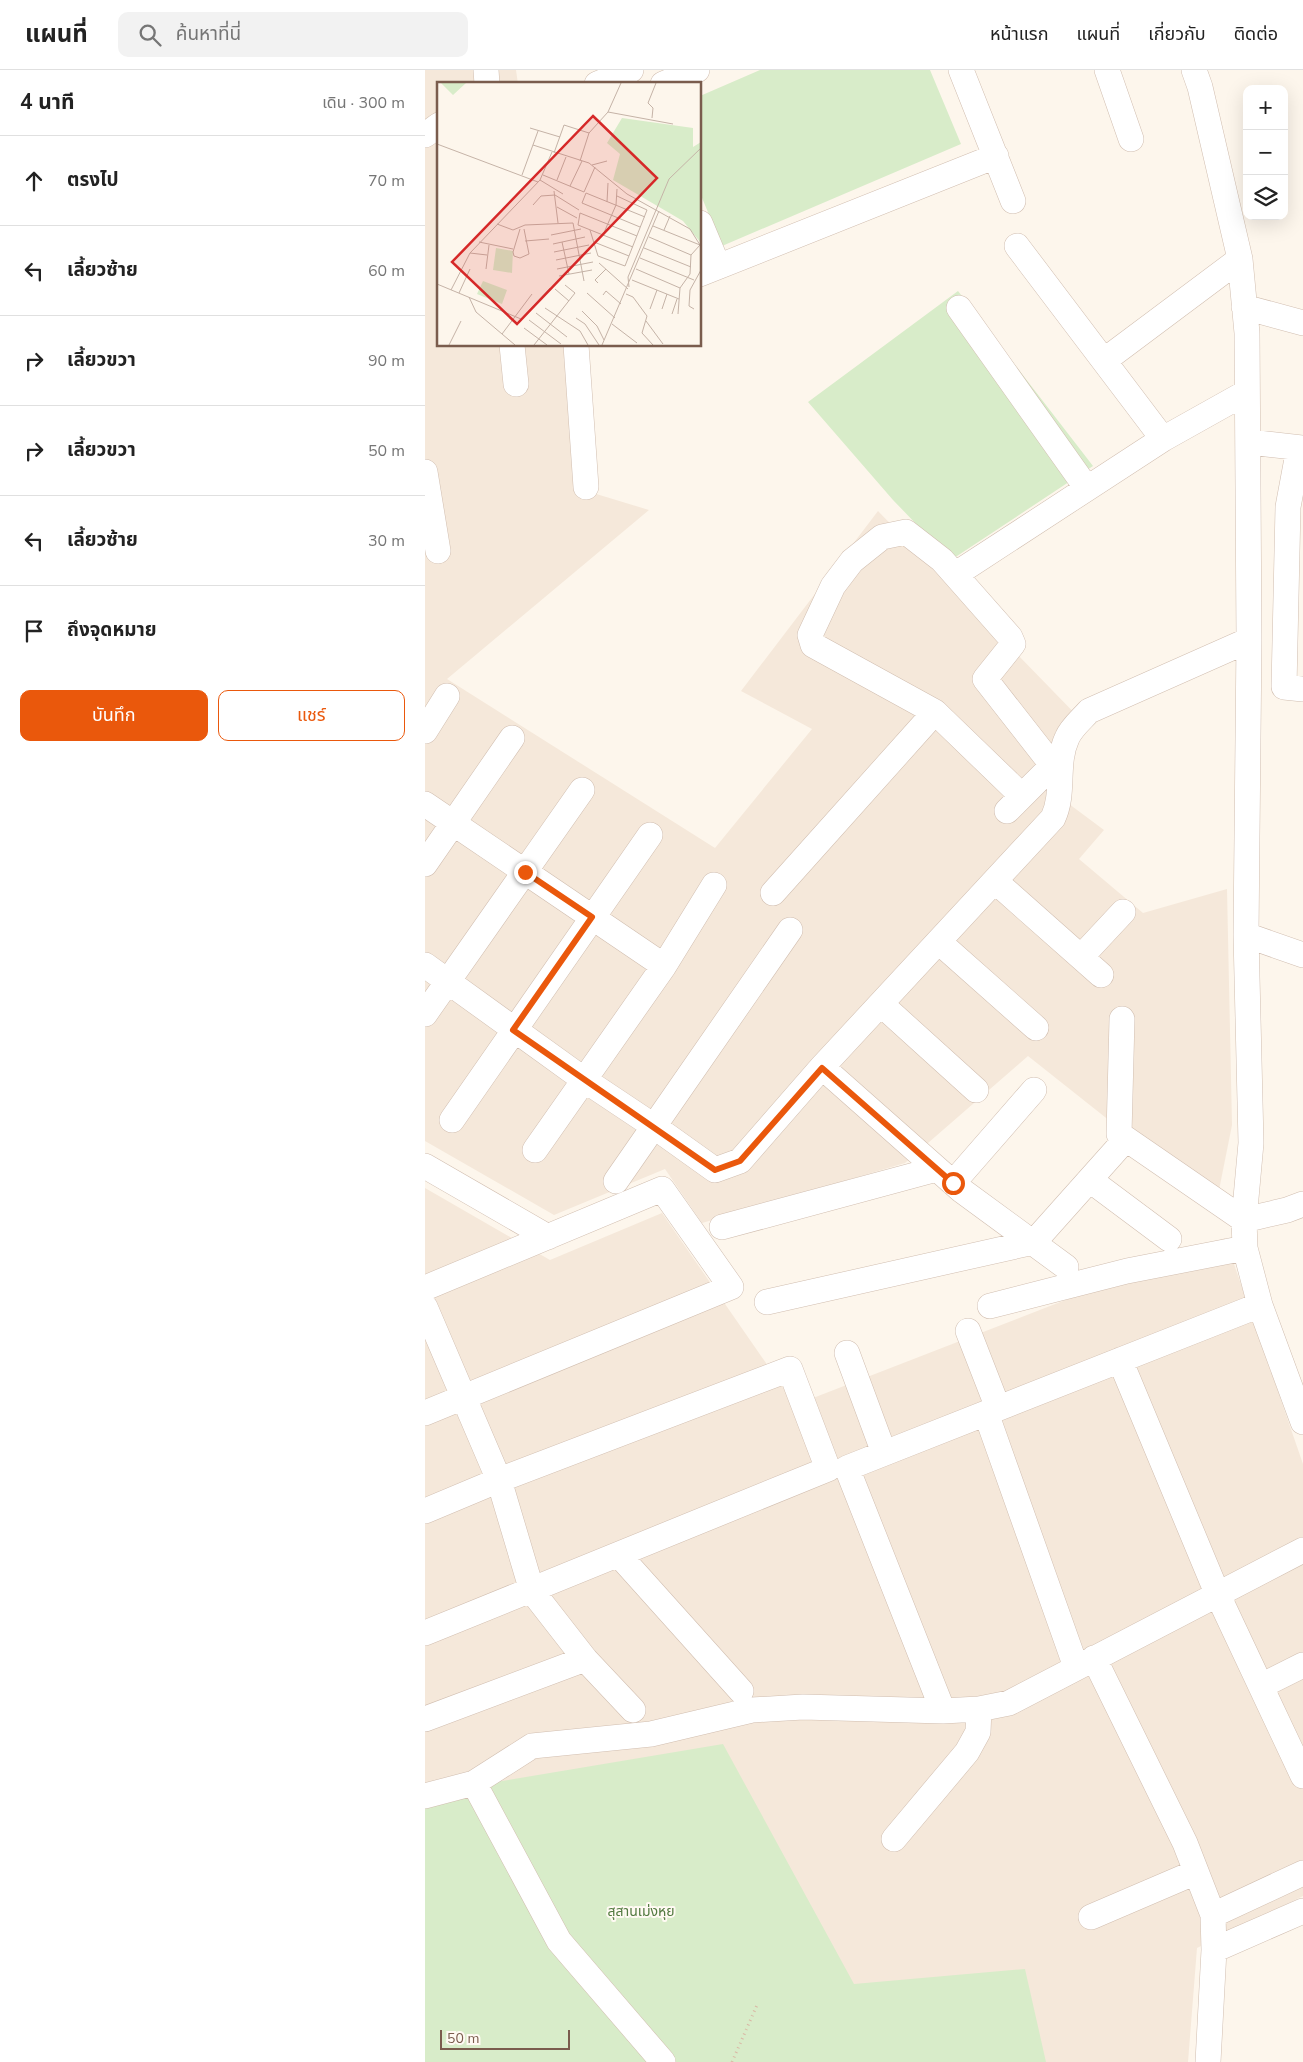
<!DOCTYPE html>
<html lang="th">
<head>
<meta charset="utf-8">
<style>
  body { margin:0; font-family:"Nunito Sans","Noto Sans Thai",sans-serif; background:#f2f2f2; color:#222 }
  .controls { position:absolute; right:15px; top:15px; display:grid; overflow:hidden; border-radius:10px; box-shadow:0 5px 20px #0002 }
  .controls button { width:45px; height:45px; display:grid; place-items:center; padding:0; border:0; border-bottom:1px solid #e0e0e0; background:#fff; color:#222; font:25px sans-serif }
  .scale { position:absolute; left:15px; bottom:12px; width:130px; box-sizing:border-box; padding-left:5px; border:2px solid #7a5c4d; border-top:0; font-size:14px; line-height:18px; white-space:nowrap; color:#7a5c4d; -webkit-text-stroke:4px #fffaf3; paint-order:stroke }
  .stop { position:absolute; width:15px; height:15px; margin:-11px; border:4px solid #ea580c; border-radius:50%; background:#fff }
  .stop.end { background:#ea580c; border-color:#fff; box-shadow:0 1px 5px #0008 }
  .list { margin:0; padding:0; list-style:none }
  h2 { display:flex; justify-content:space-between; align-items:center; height:65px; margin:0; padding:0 20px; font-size:21px }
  h2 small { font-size:16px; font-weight:400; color:#767676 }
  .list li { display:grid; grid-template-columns:32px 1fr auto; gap:15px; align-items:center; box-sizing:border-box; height:90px; padding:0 20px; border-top:1px solid #e0e0e0 }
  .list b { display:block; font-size:19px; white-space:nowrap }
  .list em { font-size:16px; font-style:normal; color:#767676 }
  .actions { display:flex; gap:10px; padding:15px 20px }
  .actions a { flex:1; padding:11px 0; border:1px solid #ea580c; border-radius:10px; text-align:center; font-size:18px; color:#ea580c }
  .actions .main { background:#ea580c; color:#fff }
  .icon { flex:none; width:28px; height:28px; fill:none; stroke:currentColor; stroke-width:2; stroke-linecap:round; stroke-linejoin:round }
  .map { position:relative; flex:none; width:878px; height:1992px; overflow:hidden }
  header { display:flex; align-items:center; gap:30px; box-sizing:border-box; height:70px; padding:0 25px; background:#fff; border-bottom:1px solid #e0e0e0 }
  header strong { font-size:24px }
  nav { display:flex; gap:28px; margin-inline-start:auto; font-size:18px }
  .search { width:350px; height:45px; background:#f2f2f2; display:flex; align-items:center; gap:12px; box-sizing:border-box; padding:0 18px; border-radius:10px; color:#767676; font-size:19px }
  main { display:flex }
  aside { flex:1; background:#fff }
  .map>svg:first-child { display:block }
</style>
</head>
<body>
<header>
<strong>แผนที่</strong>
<div class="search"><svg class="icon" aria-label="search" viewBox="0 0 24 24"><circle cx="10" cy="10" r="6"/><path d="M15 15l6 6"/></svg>ค้นหาที่นี่</div>
<nav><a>หน้าแรก</a><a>แผนที่</a><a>เกี่ยวกับ</a><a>ติดต่อ</a></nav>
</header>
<main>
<aside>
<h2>4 นาที<small>เดิน · 300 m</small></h2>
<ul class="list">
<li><svg class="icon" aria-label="ahead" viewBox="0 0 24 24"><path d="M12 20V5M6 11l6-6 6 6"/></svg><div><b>ตรงไป</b></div><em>70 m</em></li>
<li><svg class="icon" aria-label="left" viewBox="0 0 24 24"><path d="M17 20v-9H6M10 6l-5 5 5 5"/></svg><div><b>เลี้ยวซ้าย</b></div><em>60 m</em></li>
<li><svg class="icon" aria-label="right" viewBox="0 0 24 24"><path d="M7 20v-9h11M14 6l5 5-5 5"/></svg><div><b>เลี้ยวขวา</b></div><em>90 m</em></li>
<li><svg class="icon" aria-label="right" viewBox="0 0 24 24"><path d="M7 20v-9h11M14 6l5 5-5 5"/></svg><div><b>เลี้ยวขวา</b></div><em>50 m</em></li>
<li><svg class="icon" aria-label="left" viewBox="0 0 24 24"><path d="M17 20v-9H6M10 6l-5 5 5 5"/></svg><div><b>เลี้ยวซ้าย</b></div><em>30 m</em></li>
<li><svg class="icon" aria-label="arrive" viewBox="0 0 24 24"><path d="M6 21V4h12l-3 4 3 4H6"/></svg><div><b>ถึงจุดหมาย</b></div></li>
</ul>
<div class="actions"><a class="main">บันทึก</a><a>แชร์</a></div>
</aside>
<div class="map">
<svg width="878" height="1992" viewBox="0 0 878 1992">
  <rect width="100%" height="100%" fill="#fdf6ec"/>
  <path fill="#f5e8da" d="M0 0H91L93 14H14V275H156L168 423 224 440 22 609 290 778 387 659 316 621 453 441 663 657 640 679V731L679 760 654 789 718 843 802 819 807 1055 794 1120 777 1124 603 986 480 1093 277 1153 240 1099 129 1145 0 1071Z
    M0 1118 125 1190 237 1143 370 1335 800 1168 878 1394V1826L772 1878 763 1992H611L424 1918 0 1741Z"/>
  <path fill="#d8ecc9" d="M335 0H505L536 74 297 176 275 123V26Z
    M533 221 668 396 526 490 468 430 383 332Z
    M298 1674 429 1914 600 1899 621 1992H0V1731L71 1712Z"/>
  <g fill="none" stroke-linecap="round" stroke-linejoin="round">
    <g stroke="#d1beb0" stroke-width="26">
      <path id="minor" d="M61 0 62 14
        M536 0 588 131
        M682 0 706 69
        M769 0 775 17 815 189 822 263 824 570 821 865 826 1073 819 1150 820 1178 835 1235 878 1352
        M172 14 206 0
        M238 14 272 0
        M0 65 14 55
        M275 153 293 196
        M592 176 738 369
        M275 204 571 86
        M819 237 878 253
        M534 238 661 417
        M87 275 91 314
        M151 275 161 417
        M680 290 815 189
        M824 372 878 378
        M874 378 863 437 859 617 878 619
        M0 402 13 481
        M531 504 738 369 822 322
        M0 661 22 626
        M597 726 510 642 388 575 385 565 408 516 427 491 457 467 481 462 517 490 585 567 588 574 560 609 628 696
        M0 734 239 896
        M582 741 636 687
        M0 794 87 668
        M571 812 676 905
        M348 823 510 642
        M821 865 878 885
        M514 872 611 958
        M656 887 698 842
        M0 895 158 1009 227 1055 290 1100 315 1091 397 997 628 748C640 723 630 694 642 668 646 658 656 650 664 641L824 570
        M456 934 551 1020
        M0 944 157 720
        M697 949 694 1064 819 1150 862 1140 878 1134
        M397 997 536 1120 641 1197
        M27 1050 225 765
        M110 1080 239 896 289 815
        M0 1096 123 1167
        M665 1110 744 1169
        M191 1111 365 860
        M528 1113 609 1020
        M297 1157 512 1099
        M0 1218 237 1119 306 1217 0 1343
        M342 1232 609 1172 700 1070
        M565 1236 702 1201 820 1178
        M0 1237 74 1410 107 1521 160 1589 208 1640
        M543 1261 573 1338
        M422 1283 459 1383
        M695 1290 792 1523 878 1706
        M561 1343 651 1597
        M0 1441 74 1410 365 1299 403 1399 0 1563
        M194 1485 316 1621
        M669 1588 760 1773 788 1845 789 1880 783 1992
        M836 1616 878 1595
        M518 1641 422 1398 835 1235
        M0 1649 160 1589
        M49 1713 134 1871 238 1992
        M0 1726 49 1713 107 1676 226 1664 327 1640 378 1637 518 1641 554 1639 584 1633 878 1480
        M469 1769 542 1682 553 1662 554 1639
        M788 1845 878 1803
        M666 1847 771 1802
        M789 1880 878 1841"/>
    </g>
    <path stroke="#d9b8a5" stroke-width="3" stroke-dasharray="1 4" stroke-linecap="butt" d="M307 1992 332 1935"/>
    <use href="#minor" stroke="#fff" stroke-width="25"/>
  </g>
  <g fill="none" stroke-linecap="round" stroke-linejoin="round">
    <path stroke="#ea580c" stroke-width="6" d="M100 802 167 847 88 960 290 1100 315 1091 397 998 528 1113"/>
  </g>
  <g text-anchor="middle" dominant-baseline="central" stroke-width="4" stroke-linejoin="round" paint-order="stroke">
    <g font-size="14" fill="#537a41" stroke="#fffaf3">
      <text x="216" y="1841">สุสานเม่งหุย</text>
    </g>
  </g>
  <g transform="translate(12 12)">
    <rect width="264" height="264" fill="#fdf6ec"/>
    <path d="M4 1H29L16 13ZM185 36 256 46V65L264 60V161L246 139 176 98 183 72 170 61ZM59 166 76 169 75 191 56 188ZM46 199 70 208 65 222 40 212Z" fill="#d8ecc9"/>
    <path fill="none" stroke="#c5b3a7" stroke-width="1" d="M171 30 236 42M215 36 216 26 211 21 219 1M93 46 123 55M0 62 101 100M96 63 152 81 190 112 253 147 263 163M117 71 127 43 152 51M143 79 152 51 171 30 184 1M155 83 170 79M85 93 101 49M106 93 147 110 158 85M103 98 126 112M120 98 129 75M133 104 145 79M117 109 121 141M170 120 171 101M96 123 104 114 118 113 142 128M120 125 140 136M60 142 76 148 88 143 136 141 147 199M216 144 263 163M203 145 145 121 149 111 208 135M83 147 76 170 77 174 83 176 92 172 87 147M153 148 161 174 188 184 210 128 180 114M227 148 233 134M114 153 144 147M166 153 179 123 180 107M212 155 254 173M88 159 112 157M42 160 76 167M125 160 132 192M157 160 192 174M116 162 148 155M196 165 141 143 143 131 200 154M207 166 254 185M117 170 152 163M33 171 50 173M203 176 257 198M119 178 154 171M162 181 191 207M49 187 52 163M120 187 156 180M199 187 243 206M122 194 155 188M195 198 242 217M161 201 158 198 169 187M0 202 84 237 113 206M192 205 191 195 232 97 264 66M118 207 132 219M14 208 33 171 103 98 115 70M22 211 33 187M150 211 178 236M189 212 196 215 210 234 205 251 216 263M166 213 169 209 184 222M32 215 39 230 78 263M108 226 143 249 151 263M213 227 220 208M225 227 230 212M257 227 252 224 253 208 264 188M145 229 160 244 167 258M99 231 130 255M235 232 240 217M241 232 243 206 253 192 254 173 263 163M139 236 148 242 162 263M92 238 124 262M209 239 226 262M175 242 200 261M87 246 110 263M65 252 95 212M12 263 24 239M97 263 138 211 128 203M165 263 222 129"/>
    <path fill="#d62828" fill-opacity="0.15" stroke="#d62828" stroke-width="2.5" d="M156 34 220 96 80 242 15 180Z"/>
    <rect width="264" height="264" fill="none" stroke="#7a5c4d" stroke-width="2.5"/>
  </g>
</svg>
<div class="controls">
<button>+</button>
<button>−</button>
<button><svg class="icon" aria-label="layers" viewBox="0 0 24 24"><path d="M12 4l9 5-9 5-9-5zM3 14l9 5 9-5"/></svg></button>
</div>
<div class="scale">50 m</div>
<div class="stop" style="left:528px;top:1113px"></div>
<div class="stop end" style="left:100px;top:802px"></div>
</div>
</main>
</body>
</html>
